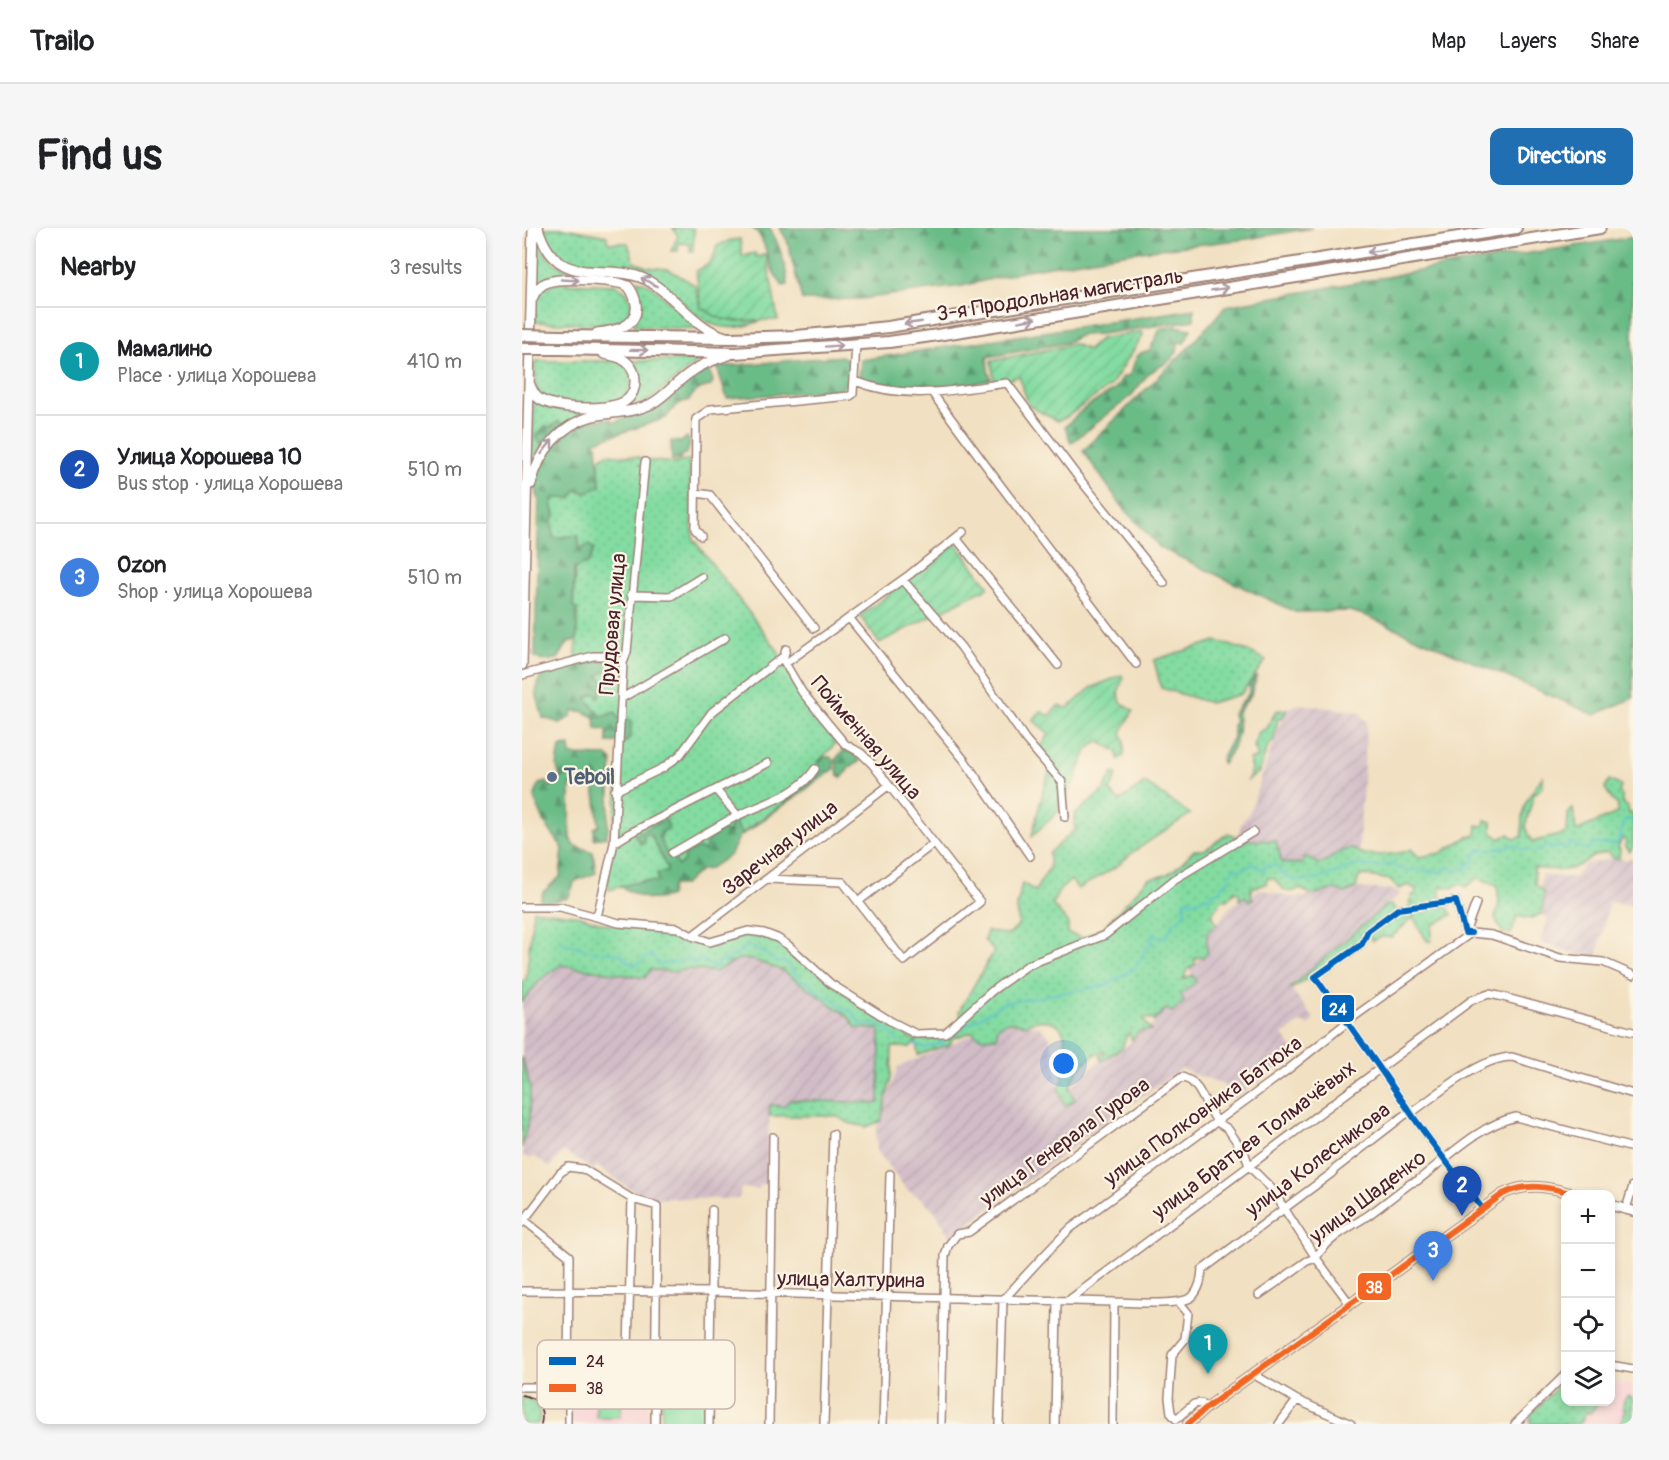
<!DOCTYPE html>
<html lang="en">
<head>
<meta charset="utf-8">
<style>
  body { margin:0; font-family:Pangolin,sans-serif; background:#f6f6f6; color:#202124 }
  .controls { position:absolute; right:18px; bottom:18px; display:grid; overflow:hidden; border-radius:12px; box-shadow:0 3px 9px #0003 }
  .controls button { width:54px; height:54px; display:grid; place-items:center; padding:0; border:0; border-bottom:2px solid #e0e0e0; background:#fff; color:#202124; font:30px sans-serif }
  .you { position:absolute; left:542px; top:836px; width:21px; height:21px; margin:-15px; border:4px solid #fff; border-radius:50%; background:#1a73e8; box-shadow:0 0 0 9px #1a73e833 }
  .badge { display:grid; place-items:center; width:39px; height:39px; border-radius:50%; background:#1f6fb2; color:#fff; font-size:20px; font-weight:700 }
  .pin { position:absolute; translate:-50% -50px; filter:drop-shadow(0 2px 3px #0008) }
  .pin::after { content:''; position:absolute; top:32px; width:21px; height:18px; background:inherit; clip-path:polygon(0 0,100% 0,50% 100%) }
  .list { margin:0; padding:0; list-style:none }
  h2 { display:flex; justify-content:space-between; align-items:center; height:78px; margin:0; padding:0 24px; font-size:26px }
  h2 small { font-size:20px; font-weight:400; color:#757577 }
  .list li { display:grid; grid-template-columns:39px 1fr auto; gap:18px; align-items:center; box-sizing:border-box; height:108px; padding:0 24px; border-top:2px solid #e0e0e0 }
  .list b { display:block; font-size:22px; white-space:nowrap }
  .list p { margin:0; font-size:20px; white-space:nowrap; color:#757577 }
  .list em { font-size:20px; font-style:normal; color:#757577 }
  .icon { flex:none; width:33px; height:33px; fill:none; stroke:currentColor; stroke-width:2; stroke-linecap:round; stroke-linejoin:round }
  .map { position:relative; flex:none; width:1111px; height:1196px; overflow:hidden; border-radius:12px }
  header { display:flex; align-items:center; gap:36px; box-sizing:border-box; height:84px; padding:0 30px; background:#fff; border-bottom:2px solid #e0e0e0 }
  header strong { font-size:28px }
  nav { display:flex; gap:33px; margin-inline-start:auto; font-size:21px }
  .intro { display:flex; align-items:center; justify-content:space-between; box-sizing:border-box; height:144px; padding:0 36px }
  h1 { margin:0; font-size:42px }
  .button { padding:15px 27px; border-radius:12px; background:#1f6fb2; color:#fff; font-size:21px; font-weight:700 }
  main { display:flex; gap:36px; padding:0 36px }
  aside { flex:1; background:#fff; border-radius:12px; box-shadow:0 3px 9px #0003 }
  .map>svg:first-child { display:block }
</style>
</head>
<body>
<header>
<strong>Trailo</strong>
<nav><a>Map</a><a>Layers</a><a>Share</a></nav>
</header>
<div class="intro"><h1>Find us</h1><a class="button">Directions</a></div>
<main>
<aside>
<h2>Nearby<small>3 results</small></h2>
<ul class="list">
<li><span class="badge" style="background:#0f9aa8">1</span><div><b>Мамалино</b><p>Place · улица Хорошева</p></div><em>410 m</em></li>
<li><span class="badge" style="background:#1a4fb4">2</span><div><b>Улица Хорошева 10</b><p>Bus stop · улица Хорошева</p></div><em>510 m</em></li>
<li><span class="badge" style="background:#3f7fe0">3</span><div><b>Ozon</b><p>Shop · улица Хорошева</p></div><em>510 m</em></li>
</ul>
</aside>
<div class="map">
<svg width="1111" height="1196" viewBox="0 0 1111 1196">
  <defs>
    <pattern id="industrial-furrows" width="10" height="10" patternUnits="userSpaceOnUse" patternTransform="scale(1.5)"><rect width="10" height="10" fill="#d2bdc7"/><path d="M-1 1l2-2M0 10L10 0M9 11l2-2" fill="none" stroke="#b6a2ab"/></pattern>
    <pattern id="grass-dots" width="8" height="8" patternUnits="userSpaceOnUse" patternTransform="scale(1.5)"><rect width="8" height="8" fill="#83dca1"/><path d="M2 2h.1M6 6h.1" fill="none" stroke="#73bc8b" stroke-width="1.8" stroke-linecap="round"/></pattern>
    <pattern id="forest-firs" width="22" height="20" patternUnits="userSpaceOnUse" patternTransform="scale(1.5)"><rect width="22" height="20" fill="#6abc87"/><path d="M5 1l3.5 6h-7zM16 11l3.5 6h-7z" fill="#59986f"/></pattern>
    <pattern id="garden-furrows" width="10" height="10" patternUnits="userSpaceOnUse" patternTransform="scale(1.5)"><rect width="10" height="10" fill="#83dca1"/><path d="M-1 1l2-2M0 10L10 0M9 11l2-2" fill="none" stroke="#73bc8b"/></pattern>
  </defs>
  <rect width="100%" height="100%" fill="#fcf5e5"/>
  <filter id="ink" filterUnits="userSpaceOnUse"><feTurbulence type="fractalNoise" baseFrequency=".0167" numOctaves="2"/><feDisplacementMap in="SourceGraphic" scale="12" xChannelSelector="R" yChannelSelector="G"/><feConvolveMatrix kernelMatrix="1 2 1 2 8 2 1 2 1" color-interpolation-filters="sRGB"/></filter>
  <filter id="wash" filterUnits="userSpaceOnUse"><feTurbulence type="fractalNoise" baseFrequency=".008" numOctaves="4" result="noise"/><feDisplacementMap in="SourceGraphic" scale="24" xChannelSelector="R" yChannelSelector="G"/><feGaussianBlur stdDeviation="1.35" result="paint"/><feColorMatrix in="noise" values="0 0 0 0 0 0 0 0 0 0 0 0 0 0 0 0 0 1.4 0 .05"/><feComposite in="paint" operator="in"/></filter>
  <g filter="url(#wash)">
    <rect width="100%" height="100%" fill="#f1e0c1"/>
    <path fill="#f7cfd3" d="M1043 1150 1044 1174H1088L1089 1152 1111 1158V1196H997Z
      M48 1165 126 1166V1196H48Z"/>
    <path fill="url(#industrial-furrows)" d="M777 476 837 484 845 494 836 629 796 636 769 637 760 635 723 612 717 605 719 596 727 585 760 490 765 481Z
      M1093 630 1105 632 1107 630H1111V677L1087 674 1074 733 1019 714 1026 691 1020 685 1022 664 1018 657 1020 647 1053 650 1063 636Z
      M834 660 874 662 878 666 768 759 792 791 786 797 779 794 761 807 770 820 775 819 778 823 712 871 702 857 671 846 660 840 560 910 556 915 429 1009 413 983 399 970 385 962 355 923 354 902 376 839 449 807 477 799 489 793 518 799 528 809 536 860 543 878 553 871 547 861 577 834 606 817 616 804 629 802 632 793 664 761 674 754 667 741 685 726V705L692 699 707 680 723 668 727 673 729 668 738 661 768 669H783L805 662 813 661 824 665Z
      M217 731 231 732 261 743 328 789 357 801 358 805 357 875 248 877 244 956H238L237 961 219 960 217 971 121 970 75 938 71 942 41 923 28 940 12 928 9 931 0 927 7 891 8 859 0 829V774L18 752 38 737 123 750 128 742 153 744 167 741 193 744Z"/>
    <path fill="url(#grass-dots)" stroke="#667e66" stroke-width="1.5" d="M20 0H41L85 8V13L88 15H106L112 34 125 39 146 41 173 57 179 79 196 90 238 93C176 118 168 65 123 47 100 38 45 45 31 25 26 18 23 8 20 0Z
      M151 0H172L171 24H168V16L157 15 156 23H149L156 8Z
      M15 7C24 35 36 40 63 47H33L14 54Z
      M116 52 128 57 178 101 112 98 119 76 113 58Z
      M35 55 94 57C108 63 112 73 108 88L95 97 13 94C14 69 9 64 35 55Z
      M178 132 126 173 117 177 50 192C28 205 15 219 9 244L12 172 28 180 89 182 115 165 118 156V146L112 133Z
      M13 133H91C111 137 111 150 106 167L90 175 63 176 28 173 22 170 14 161Z
      M85 226 116 229 121 232 154 235 167 232 171 311 254 420 283 472 309 503 313 516 296 534 295 552C273 566 254 582 232 596V599L219 606 213 593 207 596 209 605 183 623 163 633 137 654 121 653 87 662 85 635 90 617 100 513 104 514 109 492 80 489 64 470 73 465 76 468V448L84 440 59 439 54 435 55 382 51 380 53 349 52 341 58 321 31 311 30 290 33 288 30 275 33 269 49 270 54 262 78 258 77 232Z
      M694 413 726 423 744 432 719 466 688 475 639 460 632 432Z
      M765 481 760 490H756L752 512 746 518 737 544 726 552 730 542 728 532 736 529 732 518 736 505 745 500 754 483Z
      M591 545 595 546 588 563 597 573 623 555 668 586 611 624 594 639 556 661 549 652 538 662 530 676 546 695V705L560 710 580 701 627 650C648 650 658 637 672 622H683L706 605 723 612 754 613 760 635 781 636V630L787 629 796 636C809 634 815 620 830 621 834 622 838 626 843 626 852 628 882 626 889 621L897 629 919 625 945 609 954 607 955 597 962 598 963 592 970 594V604L977 611 987 606 992 611 1000 609C998 578 1004 572 1021 548V559L1012 566 1003 599 1010 614 1045 605 1046 586 1051 580 1054 603 1095 585 1096 577 1090 572 1083 560 1087 552 1099 558 1097 565 1100 567V574L1106 579 1107 586 1111 585V619L1108 624 1103 617 1104 612 1100 611 1096 619 1098 622 1097 631 1091 630 1086 624C1066 628 1067 633 1051 640 1040 644 1024 641 1012 640L1013 656 1022 664 1020 685 1009 691 995 688 989 706 980 704 973 690 977 675 975 657 956 650 944 659 939 656 930 660 919 658 917 677 925 678 930 687 911 697 909 713H905L891 689 870 709H859L851 713 846 705 840 716 797 745 790 747 771 760H768L863 678 870 677 878 686 886 685 890 667H893L894 661 886 657 877 661 869 652 840 647 836 651 834 660 824 665 813 661 790 667 777 660C767 669 759 661 753 651L745 650 744 656 729 660V668L731 671 727 673 723 668 717 672V665L713 663 705 672H700L690 686 695 696 685 705V726L681 729 673 730V736L665 742 661 751 671 747 674 754 659 766 662 774 650 784 644 781 632 793 627 790 621 792 629 802 616 804 610 812 607 805 603 811 600 820 579 833 578 827 582 826V823C565 827 552 845 547 861L553 872 543 878 536 860 542 851 538 839 542 835C539 826 544 819 543 810 539 789 517 790 503 797 489 793 487 792 475 800V809L460 810 450 804 431 810 426 818H422L396 827 394 813 388 819H370L369 850 359 893 344 899 327 895 314 888H247L248 877 262 878 268 872 357 875 358 806 356 801 334 800 327 789 261 743 231 732 217 731 193 744 167 741 153 744 128 742 123 750 39 737 18 752 0 774V753H4L11 682 59 688 79 695 147 706 191 718 224 706 242 708 260 716 348 785 386 806V810C410 814 421 811 441 793L437 783 472 723 462 712 465 703 487 707 497 696 495 679 500 655 513 663 527 640V625L556 599 552 598V587L582 562Z
      M0 829 8 859 7 891 0 920Z
      M1043 1151 1044 1174H1078L1068 1185 1064 1184 1058 1196H1009L1008 1187Z
      M1106 1168 1110 1170 1111 1196H1098L1104 1182 1101 1180 1102 1172Z
      M0 1169C14 1172 21 1183 16 1196H0Z"/>
    <path fill="url(#forest-firs)" stroke="#5a6e59" stroke-width="1.5" d="M230 0H248C258 18 264 37 266 57L261 58C258 54 254 49 252 45 245 32 243 7 230 0Z
      M258 0H790L725 11 619 23 510 41 440 58 338 71 280 72 265 12Z
      M1111 9V470L1073 487 845 388 828 383 773 384 638 320 600 278 561 223 669 117 704 78 930 37Z
      M672 81V92L579 106 559 107 543 115 465 129 466 142 469 151 442 159 353 157 340 152 337 148 339 132Z
      M653 98 669 101 662 115 656 114 655 124 646 134 627 145 609 168 549 215 543 199 560 182 593 161 601 149 608 147C614 136 610 125 628 122L638 101Z
      M320 128 329 134 325 155 318 162 205 170 195 139Z
      M187 141 191 153 189 158C178 160 173 162 167 172 156 174 150 181 144 190L71 214 75 217 78 258 65 265 54 262 49 270H32L30 275 33 288 30 291 31 310 56 307 58 321 67 317 72 321 66 335 52 341 51 380 55 381V412L46 414 36 431 20 433 13 429 17 273C16 269 14 264 14 259 12 234 40 204 61 195 70 191 80 191 89 191L90 195C97 193 104 189 111 187 122 183 126 187 138 178 154 167 167 147 187 141Z
      M37 193 41 197 20 215 16 213 14 209 23 198 28 200Z
      M165 209 168 216 165 225 160 227 157 232H150L149 213 159 214Z
      M72 433H92V437L76 448 82 453 77 469 73 465 64 470 80 489 93 484 96 490 109 492V508L104 514H85V502L74 501 73 489 60 483H51L49 489 38 495 21 490 14 464 18 450 30 441 54 435 59 439Z
      M735 447 729 467 716 484C718 510 715 514 701 536L699 532 711 509V497L713 493 711 486 727 465V456Z
      M48 518 49 527 85 528 90 533 85 609 72 611V600L77 598 72 556 48 557V609L51 617 71 624 74 645 53 653 46 670 17 676 21 664 38 649 41 620 24 597 12 570 17 556 25 554 28 559 38 549 35 539 38 519Z
      M322 522 334 526 338 533 327 540 320 550 316 547 314 531Z
      M302 529H308L312 533V541L217 609 209 626 187 641 178 642 162 657H150L148 668C129 676 115 668 98 658L121 653 137 654 135 645 145 644V640L128 606 122 607V615L119 616 112 607 143 591 147 599 140 605 138 611 145 626 151 628 156 638 162 633V627L176 620 183 623 186 611 200 602 208 605 207 596 213 592 219 606 263 576 278 559 295 552 296 535Z"/>
    <path fill="url(#garden-furrows)" stroke="#667e66" stroke-width="1.5" d="M218 11 220 28 233 25 234 29 244 26 256 92 215 93 196 90 179 79 174 43C187 37 192 33 195 18L209 12Z
      M620 103 621 107 589 157 543 190 535 193 507 178 497 148 473 156 469 133 552 116 566 122 578 111Z
      M434 315 467 359 357 415 338 388Z
      M599 447 602 449 596 464 599 474 611 483 599 504 602 513V528L596 531 595 523 575 513 565 522 553 552 534 586 510 608C516 585 520 562 529 540L518 521 527 506 511 492 519 483 527 488 536 478 546 480 569 460Z"/>
    <path fill="#83dca1" stroke="#667e66" stroke-width="1.5" d="M140 1166H183V1196H140Z
      M74 1172 99 1173V1189H74Z"/>
    <g fill="none" stroke-linecap="round" stroke-linejoin="round">
      <path stroke="#57bfd4" stroke-width="1.5" d="M36 713 74 724
        M80 724 99 726 103 732 113 738 129 726 137 737 168 731 172 736 180 732 192 739H196L198 733 206 734 208 728 215 727 218 722 227 718 244 726 253 734H263C275 743 270 753 290 756L296 765 310 770 321 781 330 783 338 796C359 795 362 798 376 813
        M392 816 402 820 420 815 431 805 482 775 585 757 614 739 626 717 631 715 629 710 633 705 636 710 641 708 644 710 651 695 654 694 663 685V672L668 671V675L678 672 683 668 688 671 691 665 698 663 700 657 707 653 708 645 713 640 718 642 732 636 742 643 743 638 754 637C770 670 815 642 839 636 847 640 862 638 870 636 877 643 888 643 898 641L904 644 910 641 917 645 927 639 935 643 944 641 945 635 951 634 954 625 962 620 967 622 994 617 1000 622 1020 623 1022 618H1027L1029 621 1039 618 1044 621 1049 615H1052L1054 618 1065 622 1072 616H1096L1103 591 1111 593"/>
    </g>
  </g>
  <g filter="url(#ink)">
    <g fill="none" stroke-linecap="round" stroke-linejoin="round">
      <g stroke="#9e8076" stroke-width="8">
        <path id="pedestrian" d="M46 1160V1196"/>
      </g>
      <g stroke="#9e8076" stroke-width="10">
        <path id="minor" d="M333 153C383 173 433 162 485 155L556 249 642 355
          M411 166 479 258 614 436
          M174 265 188 267 292 400
          M179 308 173 301 174 191 189 181 328 168 331 166 334 116
          M434 310 536 437
          M381 352 439 419 504 512 540 554 543 589
          M109 367 149 368 180 349
          M328 391 443 533 508 628
          M264 435 387 347 441 304
          M0 447 71 428H87L101 435
          M100 470 203 410
          M194 562 216 588
          M93 563 141 540 158 527 190 484 262 428 264 421
          M92 615 108 605 246 535
          M150 625C172 613 193 599 215 588 243 575 276 567 293 541
          M245 651 321 654 382 733 458 674 351 537 339 525 323 516 280 464 260 430
          M337 673 411 616
          M0 679H38L97 695 156 700 170 708 188 714 226 703 242 705 255 710 266 717 309 756 370 794 394 806 423 805 471 762 506 737 583 707 653 651 731 604
          M75 689 92 615 101 435 105 424 123 234
          M943 705 954 675
          M949 705H943L934 673 876 681 846 703 840 716 793 749C825 793 857 839 888 884 910 917 936 948 960 980
          M170 708 366 558
          M1104 981 1111 958
          M2 992 47 1028 46 1160
          M0 995 38 945 46 939 61 941 110 971 135 978 133 1196
          M0 1063 190 1064 592 1074C609 1074 660 1079 671 1068 678 1060 679 1051 680 1042L810 945 813 941 885 885H889C916 866 956 830 990 829L1111 866
          M737 1067 785 1033 794 1030C805 1010 829 999 848 986 862 976 875 965 889 955L895 953C925 930 957 897 994 889L1111 920
          M481 1072C504 1047 525 1023 549 1000L764 843 833 788 949 705 970 707 1038 730 1081 734 1111 747
          M547 1072 950 772 967 766 977 768 1111 804
          M657 1074 666 1085 663 1111 650 1127 647 1170 649 1185 654 1191 672 1176 679 1175 684 1180
          M1088 1137 1111 1141
          M731 1146 775 1172 829 1196
          M0 1159H105L188 1164
          M105 1159 110 971
          M187 1196 190 982
          M247 1196 251 909
          M302 1196 311 906
          M361 1196 368 946
          M419 1196 423 1028 426 1018 435 1006 447 1004 660 849 669 853 676 861 695 894 706 901 723 926 727 938 749 960 794 1030 828 1076
          M477 1196 481 1072
          M533 1196 535 1073
          M591 1196 592 1074
          M757 1196 775 1172
          M993 1196 1044 1146"/>
      </g>
      <g stroke="#9e8076" stroke-width="12">
        <path id="secondary" d="M16 0C37 68 86 28 130 55 156 71 174 101 204 109
          M10 71C13 63 17 57 26 54 39 49 94 52 106 58 111 64 113 69 114 76 117 99 92 103 75 105
          M8 157C10 162 12 166 15 169 29 182 86 183 102 174 118 164 116 139 100 131 95 128 88 127 82 126
          M9 256C17 224 37 197 71 188 90 184 111 185 129 176 144 168 155 153 169 144 180 136 193 131 207 127
          M0 437 11 0
          M1088 977 1111 983
          M666 1196 684 1180 981 966C1005 954 1028 959 1052 966"/>
      </g>
      <g stroke="#9e8076" stroke-width="14">
        <path id="trunk" d="M38 108 209 110 275 108 366 99 994 0
          M38 121 213 125 367 114 409 108 1078 0"/>
      </g>
      <use href="#pedestrian" stroke="#fff" stroke-width="5"/>
      <use href="#minor" stroke="#fff" stroke-width="7"/>
      <use href="#secondary" stroke="#fff" stroke-width="9"/>
      <use href="#trunk" stroke="#fff" stroke-width="10"/>
      <path stroke="#4a1f2b" stroke-width="1.5" d="M0 1167C15 1169 23 1181 19 1196"/>
      <g stroke="#9e8076" stroke-width="14" stroke-linecap="butt">
        <path id="trunk-bridge" d="M0 107 38 108
          M0 121H38"/>
      </g>
      <use href="#trunk-bridge" stroke="#fff" stroke-width="10"/>
      <g stroke="#fcf5e5" stroke-width="10">
        <path id="bus-1" d="M949 705H943L934 673 876 681 846 703 840 716 793 749C825 793 857 839 888 884 910 917 936 948 960 980"/>
      </g>
      <g stroke="#fcf5e5" stroke-width="10">
        <path id="bus-2" d="M666 1196 684 1180 981 966C1005 954 1028 959 1052 966"/>
      </g>
      <use href="#bus-1" stroke="#0065bd" stroke-width="6"/>
      <use href="#bus-2" stroke="#f26522" stroke-width="6"/>
    </g>
    <defs><path id="oneway-shaft" d="M-6 0H5M1.5-3L5.5 0L1.5 3" fill="none" stroke-width="1.6" stroke-linecap="round" stroke-linejoin="round" transform="scale(1.5)"/></defs>
    <g stroke="#ae9aa0">
      <use href="#oneway-shaft" transform="translate(854 23) rotate(171)"/>
      <use href="#oneway-shaft" transform="translate(48 52) rotate(3)"/>
      <use href="#oneway-shaft" transform="translate(127 54) rotate(-152)"/>
      <use href="#oneway-shaft" transform="translate(698 61) rotate(-9)"/>
      <use href="#oneway-shaft" transform="translate(505 92) rotate(-10)"/>
      <use href="#oneway-shaft" transform="translate(391 95) rotate(172)"/>
      <use href="#oneway-shaft" transform="translate(312 118) rotate(-4)"/>
      <use href="#oneway-shaft" transform="translate(117 122) rotate(1)"/>
      <use href="#oneway-shaft" transform="translate(25 219) rotate(-52)"/>
    </g>
  </g>
  <circle fill="#5c6f8a" stroke="#fcf5e5" stroke-width="2" cx="30" cy="549" r="6"/>
  <g text-anchor="middle" dominant-baseline="central" stroke-width="4.5" stroke-linejoin="round" paint-order="stroke">
    <g font-size="21" fill="#4a1f2b" stroke="#fcf5e5">
      <text transform="translate(538 67) rotate(-9)">3-я Продольная магистраль</text>
      <text transform="translate(91 396) rotate(-85)">Прудовая улица</text>
      <text transform="translate(344 510) rotate(49)">Пойменная улица</text>
      <text transform="translate(258 620) rotate(-38)">Заречная улица</text>
      <text transform="translate(681 883) rotate(-36)">улица Полковника Батюка</text>
      <text transform="translate(732 912) rotate(-37)">улица Братьев Толмачёвых</text>
      <text transform="translate(543 914) rotate(-36)">улица Генерала Гурова</text>
      <text transform="translate(796 932) rotate(-37)">улица Колесникова</text>
      <text transform="translate(846 969) rotate(-37)">улица Шаденко</text>
      <text transform="translate(329 1052) rotate(1)">улица Халтурина</text>
    </g>
    <g font-size="21" font-weight="bold" fill="#4e5e75" stroke="#fcf5e5" text-anchor="start">
      <text x="42" y="549">Teboil</text>
    </g>
  </g>
  <rect x="15" y="1112" width="198" height="69" rx="9" fill="#fcf5e5" stroke="#c7b5ad" stroke-width="1.5"/>
  <rect x="27" y="1129" width="27" height="8" fill="#0065bd"/>
  <rect x="27" y="1156" width="27" height="8" fill="#f26522"/>
  <g font-size="16" fill="#4a1f2b">
    <text x="64" y="1139">24</text>
    <text x="64" y="1166">38</text>
  </g>
  <g stroke="#fcf5e5" stroke-width="2">
    <rect x="799" y="766" width="34" height="29" rx="6" fill="#0065bd"/>
    <rect x="835" y="1044" width="35" height="29" rx="6" fill="#f26522"/>
  </g>
  <g font-size="16" text-anchor="middle" font-weight="bold" fill="#fff">
    <text x="816" y="787">24</text>
    <text x="852" y="1065">38</text>
  </g>
</svg>
<div class="controls">
<button>+</button>
<button>−</button>
<button><svg class="icon" aria-label="locate" viewBox="0 0 24 24"><circle cx="12" cy="12" r="6"/><path d="M12 2v4M12 18v4M2 12h4M18 12h4"/></svg></button>
<button><svg class="icon" aria-label="layers" viewBox="0 0 24 24"><path d="M12 4l9 5-9 5-9-5zM3 14l9 5 9-5"/></svg></button>
</div>
<div class="you"></div>
<div class="pin badge" style="left:686px;top:1146px;background:#0f9aa8">1</div>
<div class="pin badge" style="left:940px;top:988px;background:#1a4fb4">2</div>
<div class="pin badge" style="left:911px;top:1053px;background:#3f7fe0">3</div>
</div>
</main>
</body>
</html>
